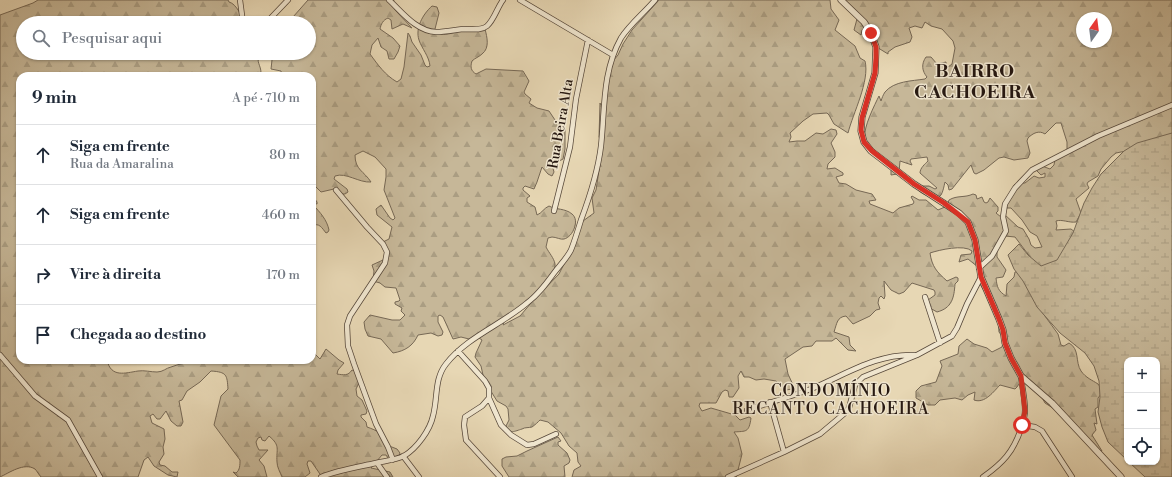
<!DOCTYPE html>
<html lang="pt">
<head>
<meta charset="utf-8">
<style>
  body { margin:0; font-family:"Libre Bodoni",serif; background:#f6f6f7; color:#1f2937 }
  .controls { position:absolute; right:12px; bottom:12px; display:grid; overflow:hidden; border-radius:8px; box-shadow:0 1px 3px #0004 }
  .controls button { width:36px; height:36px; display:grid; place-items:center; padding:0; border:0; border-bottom:1px solid #e0e1e3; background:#fff; color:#1f2937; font:20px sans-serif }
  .compass { position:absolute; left:1076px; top:12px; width:36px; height:36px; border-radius:50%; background:#fff; box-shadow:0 1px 3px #0004; rotate:14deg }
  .stop { position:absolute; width:12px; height:12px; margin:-9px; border:3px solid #d93025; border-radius:50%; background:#fff }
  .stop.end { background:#d93025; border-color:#fff; box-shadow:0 1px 4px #0008 }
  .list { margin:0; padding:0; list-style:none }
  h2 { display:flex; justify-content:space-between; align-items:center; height:52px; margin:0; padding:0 16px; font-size:17px }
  h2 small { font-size:13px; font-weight:400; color:#747a83 }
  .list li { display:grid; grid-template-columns:26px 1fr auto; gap:12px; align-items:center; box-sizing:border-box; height:60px; padding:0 16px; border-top:1px solid #e0e1e3 }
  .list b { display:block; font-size:15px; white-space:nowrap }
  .list p { margin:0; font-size:13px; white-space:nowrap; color:#747a83 }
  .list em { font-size:13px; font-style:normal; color:#747a83 }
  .icon { flex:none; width:22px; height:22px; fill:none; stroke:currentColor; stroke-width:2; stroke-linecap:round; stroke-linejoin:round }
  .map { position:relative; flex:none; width:1172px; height:477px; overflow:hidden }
  .search { position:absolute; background:#fff; box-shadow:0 1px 3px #0004; left:16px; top:16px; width:300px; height:44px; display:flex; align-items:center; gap:10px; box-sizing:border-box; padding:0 14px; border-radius:22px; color:#747a83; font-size:15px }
  .panel { position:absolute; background:#fff; box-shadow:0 1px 3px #0004; left:16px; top:72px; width:300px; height:292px; border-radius:12px }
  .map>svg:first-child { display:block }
</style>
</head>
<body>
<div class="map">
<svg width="1172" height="477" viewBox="0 0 1172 477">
  <defs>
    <pattern id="forest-firs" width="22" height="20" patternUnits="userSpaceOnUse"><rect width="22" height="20" fill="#c6b798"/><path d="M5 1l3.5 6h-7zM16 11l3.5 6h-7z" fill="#aa9d82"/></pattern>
    <pattern id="wetland-marsh" width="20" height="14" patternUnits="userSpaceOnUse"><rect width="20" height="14" fill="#c6b798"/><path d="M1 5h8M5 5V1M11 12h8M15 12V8" fill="none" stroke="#aa9d82"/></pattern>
  </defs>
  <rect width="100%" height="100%" fill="#e7d7b4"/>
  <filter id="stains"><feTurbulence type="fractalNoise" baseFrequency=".005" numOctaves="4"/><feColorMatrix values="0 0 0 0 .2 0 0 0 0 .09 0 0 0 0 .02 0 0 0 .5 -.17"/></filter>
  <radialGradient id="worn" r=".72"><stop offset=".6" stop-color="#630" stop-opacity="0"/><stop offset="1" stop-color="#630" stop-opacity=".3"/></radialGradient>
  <path fill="url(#forest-firs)" stroke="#766855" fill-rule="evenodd" d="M38 0H228L229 2C237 4 241 17 247 23H23V53H259C256 63 261 65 261 73L269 76H20V360H107C111 378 125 373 138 371 144 370 151 372 157 372 163 372 166 368 171 367 179 364 186 363 193 360H312V344L314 353 320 359 326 349 339 360 344 363 338 370 337 374C344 375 348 376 352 370L355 371 359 383 356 389 357 396 362 400 367 411 366 414 361 415V417L366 422 367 427C378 431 381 432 384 444L397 449 400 453 398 459 390 461 386 455H382L371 468 390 472 393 477H322L311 461H308L307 464 310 473 305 477H282C280 472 277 467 277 462 276 449 281 446 269 436L265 441 262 440 261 437 258 438 256 442 257 446 259 450H268L259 460 264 466 267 477H238L233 472 236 473C240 470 240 465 240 460L214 425 221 396 228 389C227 375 227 372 211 371L200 382 187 391 182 400 179 401 183 422 181 426H177L171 421 166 411 160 419H157L153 414 150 416 152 423 164 429 165 439 163 447 164 454 159 462 160 465 165 466 172 472H178L177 477 168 475 154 466 148 457 144 460 138 477H41C39 475 37 471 35 469 24 462 9 473 0 477V15L33 3Z
    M308 0H394L392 4 396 11 412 28 403 24 392 29 391 20 388 18C383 20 381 24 380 29L393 38 400 46 398 52 394 59H389L387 51 381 47 378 38 372 45 370 54C378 65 385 75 397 82L401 79 404 67 408 33 410 36 412 42 421 55 425 65 427 67 430 66C429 56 422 49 419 40 415 28 423 14 432 6L437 7 439 13 435 29C440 39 453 32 462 31 469 30 477 30 485 29 487 37 490 48 482 54 479 57 475 58 472 61 470 67 471 71 476 74L486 69 523 71 529 81 524 92 525 94 531 99 529 103 537 108 549 111 555 120 565 129V149L563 159 552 165 554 172 552 176 548 174 542 167 537 182 534 189 525 186 523 188V190L530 196 527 198V202L535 207 537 215C542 213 544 208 549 206 556 210 565 208 572 214 580 220 573 237 564 239 561 240 556 237 552 237L548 238 546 247C549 253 554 258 555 264 558 276 514 313 504 322L503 325 520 316 532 302 559 274 570 252 577 230 583 221 594 213 592 198 596 190 600 164 602 142 599 137 600 103 601 105 603 104 613 61 618 55 623 44 632 30 659 0H830L831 9 839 20 835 30 855 46 860 58 865 61C870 81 853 113 848 133L834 124 829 115 827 113 813 114 803 121 790 133 791 137 789 142 797 141H805L816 133 823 134 831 129 836 130 837 134 831 143 835 152V157L828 164 827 169 835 168 843 173V175L836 177 839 183 846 184 856 190 872 194 876 200 869 201 870 204 893 213 899 208 913 204 914 202 911 197 912 196 919 200H926L938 210 947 206 949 200C957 195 965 198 973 194L976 195 977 199 982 197 984 202 986 203 988 202 990 198 998 207V211L996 213 1001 217 1004 214 1018 227 1023 229 1029 239 1031 245 1035 248 1042 247 1037 236 1030 232 1022 220 1011 208H1007L1006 205 1014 191V185L1019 183H1025L1034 176 1039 178 1045 177V173L1041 175 1036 170 1042 166 1050 169 1054 165 1055 159 1067 150V142L1061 123H1056L1045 134C1039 130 1033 133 1028 138L1027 141 1030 153 1028 158 1014 160 1004 157 999 158 984 170 976 174 974 173 971 165 952 189 949 190 948 185 945 182C944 186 943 192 941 195 936 201 921 194 917 189L921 186H929L935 189 937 188 920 173C920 168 925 164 928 161L927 157 911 159 910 161 912 165 900 161 899 172 897 174 891 175V164C884 157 867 147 865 137 863 128 875 104 879 96L881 101C882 98 883 95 885 92 894 81 912 81 925 79L927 77C922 71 921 64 926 57H931L937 64 946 62V67H948L952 64 955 48 953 41 942 29 931 26 925 22 922 28 915 26 909 28 912 37 910 42 895 47 888 52V54L875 46 868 36 866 29 862 30 861 35 854 30 857 19 847 8 845 0H1172V136L1136 149 1116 153 1111 157 1101 169 1098 176 1088 182 1087 184 1089 188 1076 199 1081 213 1076 222C1069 223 1062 219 1056 221L1057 226 1056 230 1071 229 1075 232 1066 259 1040 270 1015 237 1005 236 997 245V257L1006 270 1003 277 996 278C997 287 998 291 1006 296L1007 284 1014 277 1015 272 1018 271 1039 301 1042 312 1058 334 1061 345 1064 346 1069 343C1080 349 1075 362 1081 371 1086 378 1092 380 1098 384 1100 386 1101 390 1102 393L1098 398V407L1095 409 1097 424 1094 423 1096 430 1092 435 1102 451 1098 450 1062 414 1045 403 1039 392 1029 383 1021 381 1017 387 1015 389 1000 385C994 391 985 404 974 400L975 392 968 395 962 400 955 398 940 400 935 405H928L916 398V391L921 386 936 382 942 366 940 361 958 354 959 346 967 339 974 344 987 348 992 352 1002 347 1004 339 999 332 998 319 994 308 980 284 978 267 968 259 959 262 961 255 971 254 972 251C964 244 939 250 930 253 932 267 937 272 947 281L956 277 958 278V281L955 284C954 298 952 308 937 312L930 308 928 300 935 295V292L934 290 912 283 904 292 899 294 891 290 884 281 885 296 884 299 881 296 879 298 878 303 880 309 876 310 870 316 853 324 846 316C837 317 837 323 834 332L849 337 850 345 856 351 848 350 836 338 832 341H816L812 346 803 347 785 359 788 374 794 387 792 389 786 390 776 381 764 379 756 380 749 377H744L741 371 738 376 739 388 733 397H729L728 391 725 390 722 392 716 403H700L699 406 702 411 711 408 735 415 740 420 749 417 751 418C749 433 746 431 734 432L738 438 742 454 738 470 739 474 736 477H572L574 470 581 466 578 462 577 453 569 446 561 433 548 422 540 420C538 422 535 425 532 427 529 428 525 427 522 429 515 431 509 435 506 426L509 420 508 409 506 406 497 401 489 388 483 375 481 366 475 357 476 353 482 340 479 338 469 339 461 337 453 339 443 317 440 315 438 316V322L443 332 442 335 438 336 431 333 418 335C413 346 405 351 393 353L381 339 368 336 365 329 364 322 370 315 392 320H400L405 315 401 311 402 308 395 304V302L399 301 400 300 396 288 385 287 380 283 373 281 374 271 372 265 383 260 387 255 383 242 389 239 392 227 377 215 376 209 381 205 390 218 393 220 395 218 384 190 386 177V169L375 157 363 151 355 155C355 170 364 171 371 182 359 183 346 172 335 176L334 179 347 189 348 192 345 194H342L334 189 321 192 315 186H312V76H282L281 71 271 69 272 60 267 54 273 53H309V23H291L293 17ZM1082 18H1106V42H1082Z
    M312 195 317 202V204L313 203V205C320 212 327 220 329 230L328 232 326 233C322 228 319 222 312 226Z
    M558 437 561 441 558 442V445L567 453 570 460 569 463 564 466 565 477H509L502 466V459L506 457 517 456 527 451Z"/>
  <path fill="url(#wetland-marsh)" stroke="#766855" d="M1172 133V477H1145L1129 462H1157V360H1127V460L1108 442 1102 427 1098 412 1100 397 1099 381 1094 366 1085 353 1060 333 1037 307 1023 281 1014 269 1008 255 1019 244 1028 255 1041 266 1057 260 1073 233 1084 203 1092 188 1101 174 1124 151 1137 143Z"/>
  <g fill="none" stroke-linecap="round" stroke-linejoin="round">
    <g stroke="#57483a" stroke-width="6">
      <path id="minor" d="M240 0 243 23
        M389 0C402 12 416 31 436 32 445 32 454 30 463 29 471 29 481 31 487 26 494 20 497 8 503 0
        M520 0 613 55
        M266 23 288 0
        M336 190 367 227 383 244 387 252 385 263 350 316 347 325 348 346 354 364 376 424 388 447 393 460
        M554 211 570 147 576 99 588 40
        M979 268 992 256 1006 231 1003 217 1005 204 1015 188 1032 170 1098 136 1172 105
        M925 297 940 343
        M458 351 485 381 489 388V398L501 425 511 435 527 445 534 444 556 434
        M0 355 35 396 68 420 100 477
        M489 398 482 406 465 417 464 425 466 440 500 477
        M770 402 784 452
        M747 410C768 403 790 397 811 389 845 375 877 353 915 355
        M1022 425 1035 427 1042 431 1072 477
        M403 456 419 477
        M377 463 387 477
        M321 477C338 470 358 467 376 463 385 461 395 460 404 456 417 448 430 430 433 416 438 398 434 379 446 364 467 337 501 325 527 303 538 295 546 284 554 273 560 265 567 258 571 250 575 240 578 230 581 220 590 196 598 171 601 146 605 109 602 72 621 38 630 24 644 13 655 0
        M728 477 784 452 820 434 845 413 849 408 855 385 863 377 917 355 952 336 957 328 967 304 981 277
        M983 477C1003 463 1013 452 1021 429 1023 423 1025 416 1025 410 1025 399 1022 387 1021 376"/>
    </g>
    <g stroke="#57483a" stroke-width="7">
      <path id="tertiary" d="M841 0 864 22 871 33 876 47 875 73 862 117 861 131 864 142 871 151 914 184 959 213 968 222 975 240 981 277 999 319 1003 330 1005 343 1011 358 1021 376 1052 403 1121 477"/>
    </g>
    <use href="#minor" stroke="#efe5ce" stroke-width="4.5"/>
    <use href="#tertiary" stroke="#efe5ce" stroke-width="5.5"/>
  </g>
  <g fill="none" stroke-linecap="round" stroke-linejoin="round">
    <path stroke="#d93025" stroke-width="5" d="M871 33 876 47V58L875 73 862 118 861 130 864 142 872 151 914 184 944 203 968 222 975 240 981 277 999 319 1003 330 1005 343 1011 358 1021 376 1025 411 1022 425"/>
  </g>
  <g text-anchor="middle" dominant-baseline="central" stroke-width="3" stroke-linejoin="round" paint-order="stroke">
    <g font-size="14" fill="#271912" stroke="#efe5ce">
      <text transform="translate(561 124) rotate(-80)">Rua Beira Alta</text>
    </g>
    <g font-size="16" letter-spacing="1" fill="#271912" stroke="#efe5ce">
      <text x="831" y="391">CONDOMÍNIO<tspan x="831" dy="18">RECANTO CACHOEIRA</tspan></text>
    </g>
    <g font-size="18" font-weight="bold" letter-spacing="1" fill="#271912" stroke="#efe5ce">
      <text x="975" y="71">BAIRRO<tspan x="975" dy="21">CACHOEIRA</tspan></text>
    </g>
  </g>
  <rect width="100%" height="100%" filter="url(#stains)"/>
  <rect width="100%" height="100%" fill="url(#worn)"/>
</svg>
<div class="controls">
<button>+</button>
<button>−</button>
<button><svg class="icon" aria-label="locate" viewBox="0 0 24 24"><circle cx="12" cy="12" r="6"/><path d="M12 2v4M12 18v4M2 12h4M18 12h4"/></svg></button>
</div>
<svg class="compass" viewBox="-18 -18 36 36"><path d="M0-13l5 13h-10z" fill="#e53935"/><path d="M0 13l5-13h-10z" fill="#747a83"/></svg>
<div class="stop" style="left:1022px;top:425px"></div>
<div class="stop end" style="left:871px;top:33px"></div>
<div class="search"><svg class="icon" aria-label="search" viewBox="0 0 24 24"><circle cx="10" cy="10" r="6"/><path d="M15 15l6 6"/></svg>Pesquisar aqui</div>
<section class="panel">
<h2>9 min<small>A pé · 710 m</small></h2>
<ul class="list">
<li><svg class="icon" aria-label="ahead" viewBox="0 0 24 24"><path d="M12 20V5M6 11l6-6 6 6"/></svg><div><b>Siga em frente</b><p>Rua da Amaralina</p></div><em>80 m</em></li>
<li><svg class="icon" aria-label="ahead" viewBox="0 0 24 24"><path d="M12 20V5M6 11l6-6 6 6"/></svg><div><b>Siga em frente</b></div><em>460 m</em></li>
<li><svg class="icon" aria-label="right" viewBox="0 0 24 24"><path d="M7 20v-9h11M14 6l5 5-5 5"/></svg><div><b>Vire à direita</b></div><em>170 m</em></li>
<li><svg class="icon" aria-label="arrive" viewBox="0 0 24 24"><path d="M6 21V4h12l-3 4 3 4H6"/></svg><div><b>Chegada ao destino</b></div></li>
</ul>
</section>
</div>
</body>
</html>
